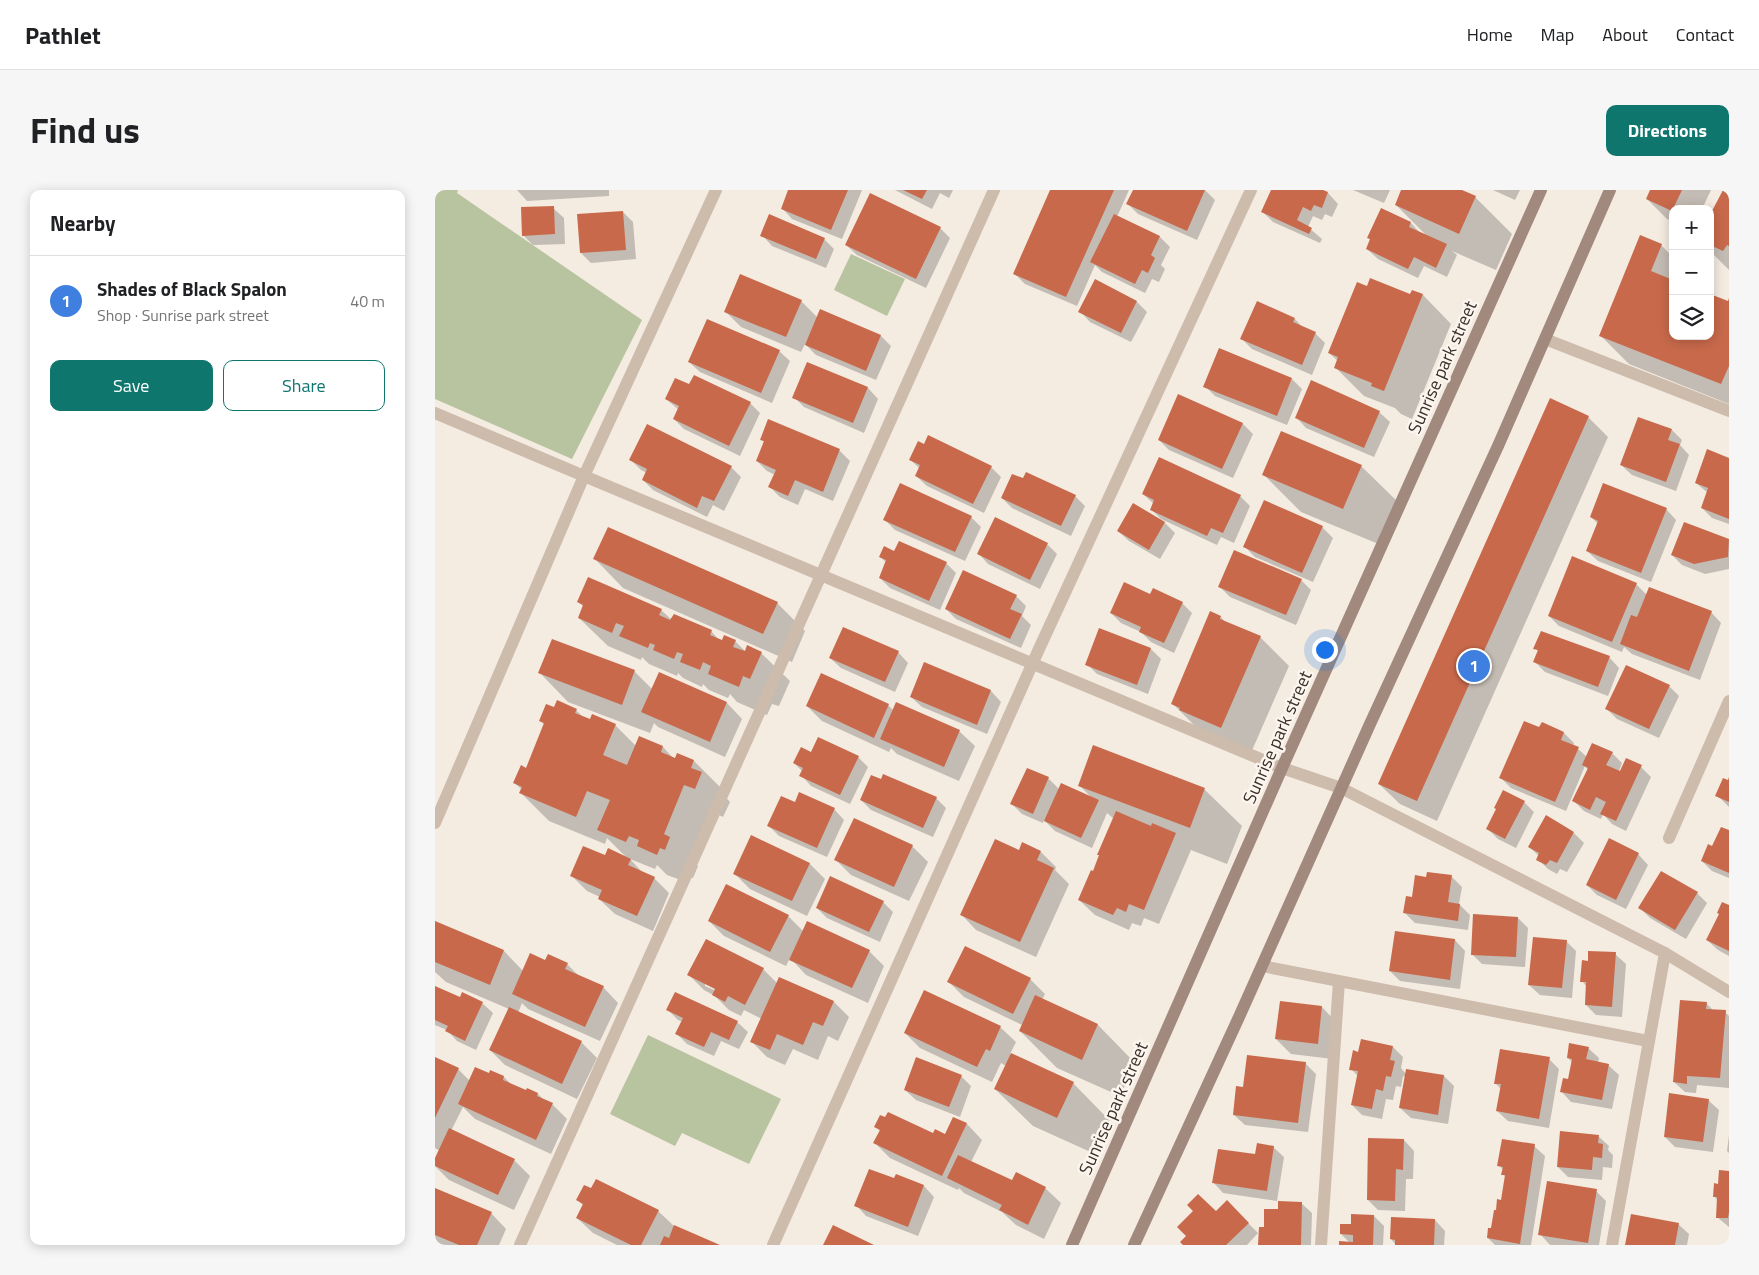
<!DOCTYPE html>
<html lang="en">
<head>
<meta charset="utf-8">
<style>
  body { margin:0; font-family:"Titillium Web",sans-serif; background:#f6f6f6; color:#202124 }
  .controls { position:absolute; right:15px; top:15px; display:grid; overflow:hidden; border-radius:10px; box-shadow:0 2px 12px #0003 }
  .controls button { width:45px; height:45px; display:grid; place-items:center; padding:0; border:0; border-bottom:1px solid #e0e0e0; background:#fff; color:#202124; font:25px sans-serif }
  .you { position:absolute; left:889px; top:459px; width:18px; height:18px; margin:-12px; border:4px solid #fff; border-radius:50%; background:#1a73e8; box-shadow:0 0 0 8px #1a73e833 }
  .badge { display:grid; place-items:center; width:32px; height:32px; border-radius:50%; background:#0f766e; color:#fff; font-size:16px; font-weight:700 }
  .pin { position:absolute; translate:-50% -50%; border:2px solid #fff; box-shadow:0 1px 5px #0006 }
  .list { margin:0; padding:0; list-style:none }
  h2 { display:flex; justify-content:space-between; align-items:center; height:65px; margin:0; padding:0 20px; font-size:21px }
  h2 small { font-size:16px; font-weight:400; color:#757577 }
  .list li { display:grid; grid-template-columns:32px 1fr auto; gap:15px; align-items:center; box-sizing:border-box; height:90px; padding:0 20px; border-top:1px solid #e0e0e0 }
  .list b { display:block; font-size:19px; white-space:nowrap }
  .list p { margin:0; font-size:16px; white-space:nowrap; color:#757577 }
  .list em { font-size:16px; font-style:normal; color:#757577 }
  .actions { display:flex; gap:10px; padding:15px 20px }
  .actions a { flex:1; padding:11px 0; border:1px solid #0f766e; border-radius:10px; text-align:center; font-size:18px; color:#0f766e }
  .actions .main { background:#0f766e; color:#fff }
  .icon { flex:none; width:28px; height:28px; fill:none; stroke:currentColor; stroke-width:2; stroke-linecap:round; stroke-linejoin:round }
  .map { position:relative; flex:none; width:1294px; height:1055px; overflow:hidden; border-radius:10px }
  header { display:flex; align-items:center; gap:30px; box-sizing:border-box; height:70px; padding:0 25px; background:#fff; border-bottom:1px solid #e0e0e0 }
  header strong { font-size:24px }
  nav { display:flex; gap:28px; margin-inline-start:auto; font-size:18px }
  .intro { display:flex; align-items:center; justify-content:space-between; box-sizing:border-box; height:120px; padding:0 30px }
  h1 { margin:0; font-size:35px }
  .button { padding:12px 22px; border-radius:10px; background:#0f766e; color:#fff; font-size:18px; font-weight:700 }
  main { display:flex; gap:30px; padding:0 30px }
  aside { flex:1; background:#fff; border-radius:10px; box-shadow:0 2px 12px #0003 }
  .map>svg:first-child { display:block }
</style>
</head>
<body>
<header>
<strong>Pathlet</strong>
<nav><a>Home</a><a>Map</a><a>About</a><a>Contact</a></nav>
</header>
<div class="intro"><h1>Find us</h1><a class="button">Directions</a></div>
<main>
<aside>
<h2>Nearby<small></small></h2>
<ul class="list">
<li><span class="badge" style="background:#3f7fe0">1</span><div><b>Shades of Black Spalon</b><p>Shop · Sunrise park street</p></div><em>40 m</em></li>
</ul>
<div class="actions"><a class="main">Save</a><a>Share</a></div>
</aside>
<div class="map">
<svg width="1294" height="1055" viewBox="0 0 1294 1055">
  <rect width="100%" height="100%" fill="#f4ebe1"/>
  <path fill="#b8c4a0" d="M0 0H23L22 3 207 130 137 269 0 209Z
    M416 64 470 89 452 126 399 100Z
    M213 845 346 909 314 974 247 943 240 956 175 924Z"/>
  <path fill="#0003" fill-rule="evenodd" d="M174 0V6L92 11 82 0Z
    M355 0H427L407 49 357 29 347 18Z
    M460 0H518L514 8 505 3 497 19Z
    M616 0H694L682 27 725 47 735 57 726 75 730 79 724 92 717 89 710 103 667 82 660 75 642 116 590 94 579 83Z
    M699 0H770L780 10 762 50 703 24 693 14Z
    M838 0H885L893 3 903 14 897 27 890 24 887 30 878 26 873 37 887 49 885 53 838 32 828 22Z
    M918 0H955L949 13Z
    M968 0H1024L1040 7 1077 44 1061 80 1017 61 1022 65 1012 87 989 76 983 88 943 69 932 59 936 51 933 47 947 20 976 33 986 44 992 46 961 15Z
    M1058 0H1085L1080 10Z
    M1216 0H1276L1267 19H1238V31L1232 29 1212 9Z
    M1289 0H1294V80L1275 61V21L1278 23Z
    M118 18 129 28 130 54 98 55 88 45Z
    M188 22 198 32 201 69 156 73 146 63Z
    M505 38 515 48 491 98 422 65 411 55Z
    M327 45 389 49 399 59 391 78 337 56Z
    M1226 55 1238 67V146H1275L1294 111V214L1194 174 1166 146Z
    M977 101 988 105 1016 134 977 229 966 224 960 218 929 206 900 177 903 171 894 163 975 106Z
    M366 111 383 128 446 146 456 156 441 190 381 165 370 154 366 162 306 137 290 121Z
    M702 112 712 122 696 152 655 132 645 121Z
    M823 113 860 129 869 139 880 143 890 153 877 185 817 159 807 149Z
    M344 161 355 171 337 213 265 182 254 172Z
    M373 173 433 198 443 209 429 243 369 217 359 207Z
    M857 189 867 199 852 235 780 206 770 196Z
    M255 196 315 213 325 223 305 266 249 239 239 229 244 220 231 209Z
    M944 222 955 232 939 267 871 238 861 227Z
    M1153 227 1173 247 1002 631 965 614 944 594Z
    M334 231 405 261 415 271 398 311 370 299 363 315 345 307 335 297 340 285 332 281 322 271 330 253 326 249Z
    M808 234 818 244 798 288 734 260 724 250Z
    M1237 240 1247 250 1245 255 1254 265 1241 301 1197 285 1186 275Z
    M489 256 556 277 566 287 549 323 492 296 481 286 485 279 475 269Z
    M1294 269V334L1277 328 1267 318 1273 303 1261 293Z
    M196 270 296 277 306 287 289 321 278 315 272 327 218 300 208 290 212 283 206 280Z
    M926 276 964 313 946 355 866 322 829 285Z
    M708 304 805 306 815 316 799 353 786 347 782 355 726 329 716 319 719 314Z
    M640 306 650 316 636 346 577 318 567 308Z
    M1231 319 1241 330 1216 392 1163 371 1152 361 1163 334 1156 327Z
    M536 327 546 337 530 371 460 340 450 330Z
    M729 332 740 343 725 369 694 351 683 341Z
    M1250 333 1294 350V379L1270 384 1247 375 1237 365Z
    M887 337 898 348 878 392 820 367 809 356Z
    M612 354 622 364 605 399 553 374 543 363Z
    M460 363 511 373 521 383 505 420 455 398 445 388 452 373 445 367Z
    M160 369 342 413 370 441 357 472 188 398Z
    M866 390 876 400 861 435 795 407 785 397Z
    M1201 394 1212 405 1276 422 1286 433 1265 490 1197 464 1189 457 1187 462 1124 436 1114 426Z
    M581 406 591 416 587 426 596 435 586 458 521 429 511 419Z
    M716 406 747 413 757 423 739 463 716 452 706 442 686 433 676 423Z
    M144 412 226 420 237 430 276 441 285 451H300L311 462 326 463 355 491 344 516 337 514 332 525 302 512 295 504 293 508 274 500 268 494 267 497 248 488 243 483 242 486 214 474 207 467 206 470 173 456 144 428 149 417Z
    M786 427 791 433 825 447 854 476 815 565 766 542 737 513Z
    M665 440 716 459 726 469 713 504 662 484 652 474Z
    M1100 458 1174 467 1184 478 1173 506 1110 482 1100 472 1104 462Z
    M463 462 473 473 460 502 406 478 395 468Z
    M490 474 556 501 566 512 552 544 487 517 476 507Z
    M199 481 217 499 224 484 292 513 307 529 290 567 223 537 219 533 215 543 133 512 105 483Z
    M1234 496 1244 506 1224 548 1182 529 1171 518Z
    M453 515 459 521 524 541 540 556 524 591 462 564 456 558 454 562 387 531 372 516Z
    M120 519 141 520 150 529 180 535 201 556 228 557 240 570 259 571 287 599 286 602 295 612 288 627 278 622 258 671 263 676 258 688 253 686 251 692 232 685 222 675 220 679 195 669 209 684 219 688 234 703 218 741 180 724 164 709 165 707 152 701 137 686 171 667 192 668 172 648 170 654 114 631 86 603 87 600 80 593 92 579 110 535 105 531Z
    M1107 534 1129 543 1139 553 1138 556 1143 559 1152 567 1177 563 1187 573 1184 581 1186 582 1206 577 1216 587 1191 641 1177 634 1168 624 1166 629 1149 621 1139 611 1153 580 1150 576 1131 621 1076 598 1066 588 1105 539Z
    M376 564 423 567 433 577 415 614 376 596 366 585 368 582 359 573Z
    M592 579 613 588 625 600 658 609 644 595 769 599 807 636 792 674 756 660 724 734 709 728 706 736 697 733 694 740 660 725 644 710 658 683 679 629 672 623 657 658 620 641 609 630 608 633 587 624 577 614Z
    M1294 590V617L1282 605Z
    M501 608 511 618 498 647 436 620 426 610Z
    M1089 612 1099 622 1081 658 1063 649 1053 639Z
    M360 614 399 619 409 630 392 667 344 646 334 636Z
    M1294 642V688L1277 681 1267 671Z
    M1139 643 1149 653 1132 682 1125 679 1122 684 1113 679 1103 669 1104 666 1094 657Z
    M317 647 375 674 390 689 372 726 315 699 300 684Z
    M477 656 493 672 474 711 416 685 400 669Z
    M585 661 606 662 621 677 620 680 634 694 601 767 541 740 526 724Z
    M1203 664 1213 675 1191 719 1162 705 1152 695Z
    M1017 687 1027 697 1024 714 1035 725 1033 740 980 733 970 723 993 688Z
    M1262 703 1272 713 1251 749 1215 728 1205 718Z
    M448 712 458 722 445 752 392 728 382 718Z
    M1294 716V766L1283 760 1272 750Z
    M353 726 369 742 434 761 449 776 433 813 371 785 355 768 351 776 289 746 274 731Z
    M1083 728 1093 738 1090 777 1047 774 1037 764Z
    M0 733 69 761 88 781 111 772 132 774 145 787 168 797 183 813 165 851 93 819 87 813 83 823 146 852 162 868 142 909 70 875 55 860 74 819 11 792 0 782Z
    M961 742 1020 750 1030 761 1025 799 965 791 955 781Z
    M1131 751 1141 761 1137 808 1105 805 1094 795Z
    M1180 764 1191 774 1187 827 1161 825 1151 815 1152 797 1147 791 1154 772Z
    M328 779 343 794 345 788 399 812 414 827 403 851 393 846 383 870 358 859 350 875 332 867 317 852 327 829 309 820 306 826 294 820 280 806 269 800 254 785ZM270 793 287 801 286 803 270 796Z
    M595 789 610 804 607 810 663 835 700 873 685 906 622 878 585 841 587 835 529 807 514 792Z
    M0 797 26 809 28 804 47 813 58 823 41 860 22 851 12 840 0 835Z
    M1271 813 1279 821 1290 822 1294 826V898L1262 895 1261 903 1250 902 1239 892Z
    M887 817 902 833 898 869 856 864 841 849Z
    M233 820 302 832 313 842 304 859 286 851 279 866 252 854 242 844 248 832 243 830Z
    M565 837 581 852 575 864 638 893 675 931 660 964 598 936 560 899 571 876 566 873 557 892 485 858 470 843Z
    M927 850 958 857 968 867 966 878 971 884 1009 886 1019 896 1013 934 976 928 965 918 971 887 968 886 966 897 961 896 958 910 951 909 947 929 927 925 917 915 923 886 916 879 924 863Z
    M1153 858 1164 868 1163 873 1173 875 1184 885 1177 919 1136 912 1126 901 1134 890 1137 872 1133 868Z
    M0 868 23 879 35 891 55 885 69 887 77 895 91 902 93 899 103 904 109 910 117 914 132 929 116 964 40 929 28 917 16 941 79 970 95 986 79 1020 14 990 0 976V971L5 961 0 958Z
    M1114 869 1124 879 1114 938 1073 931 1062 921 1066 899 1060 893Z
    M870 873 881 884 873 942 810 935 799 925 809 899Z
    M526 886 536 896 525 927 481 910 470 900Z
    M1273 910 1284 920 1278 962 1240 957 1230 947Z
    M519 928 532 934 547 950 536 972 578 992 610 998 626 1013 609 1049 581 1035 567 1022 529 1003 524 998 523 1000 455 968 440 953 445 941 441 937 511 945Z
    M1294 945V963L1292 961Z
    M1163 946 1174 956 1173 960 1178 965 1177 978 1168 977 1167 990 1133 987 1123 977Z
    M969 950 979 961 978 989H971L970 1021 943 1020 933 1010Z
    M1099 956 1110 966 1096 1055H1060L1053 1048 1067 1011 1071 988 1068 984V980L1064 975Z
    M838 957 849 967 842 1011 788 1003 778 992 821 966Z
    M1294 982V1037L1282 1027 1283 1011 1279 1006Z
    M462 986 489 996 499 1007 483 1046 431 1026 421 1015 460 990Z
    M0 999 56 1023 71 1039 64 1055H6L0 1052Z
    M1161 1001 1171 1011 1164 1055H1115L1105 1044Z
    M143 1010 223 1021 239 1036 282 1055H182L158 1043 142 1028 149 1016Z
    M792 1012 823 1043 812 1055H749Z
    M866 1013 877 1023 876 1055H825L830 1038 845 1021Z
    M939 1026 949 1036 948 1055H905L915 1053 906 1044 917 1035Z
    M1000 1030 1010 1041 1009 1055H961L956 1049Z
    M1243 1034 1254 1044 1252 1055H1192Z"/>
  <path fill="#c8694b" d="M353 0H413L396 40 346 19Z
    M468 0H492L487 9Z
    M615 0H679L631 107 578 84Z
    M698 0H770L752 41 691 14Z
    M836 0H888L893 2 887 18 879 15 876 21 868 17 862 30 877 38 874 44 826 22Z
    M966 0H1027L1041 6 1024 44 960 15Z
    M1215 0H1247L1237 21 1211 9Z
    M1288 0H1294V56L1292 55 1288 61 1275 55V20L1277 21Z
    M435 3 506 37 481 89 410 55Z
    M119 16 120 44 87 46 86 17Z
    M946 18 976 32 974 37 1012 54 1001 78 979 67 973 79 931 59 935 49 932 48Z
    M188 21 191 60 145 63 142 24Z
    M334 24 390 48 381 69 325 46Z
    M679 24 725 46 716 65 720 68 713 83 707 80 700 94 655 72Z
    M1205 45 1227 54 1216 81 1238 90V146H1275V104L1293 111 1294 108V176L1286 194 1164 146Z
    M305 84 367 110 351 147 289 122Z
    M935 88 975 104 977 100 988 104 949 201 936 196 937 193 899 178 903 167 893 163 922 92 932 96Z
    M660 89 702 111 686 143 643 122Z
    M822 111 860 128 858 132 881 142 867 175 805 149Z
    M385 119 446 145 431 181 370 155Z
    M272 129 345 160 326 203 253 172Z
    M784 158 857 188 842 226 768 197Z
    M372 172 433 197 418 233 357 208Z
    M259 185 316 212 294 256 238 229 244 216 230 209 240 188 254 194Z
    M876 190 945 221 929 258 860 228Z
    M743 204 808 233 787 279 723 250Z
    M1115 208 1154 226 982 611 943 594Z
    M1203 227 1237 239 1233 250 1245 254 1231 292 1185 275Z
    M333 229 405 259 388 302 360 290 353 306 333 297 341 280 321 271 329 251 325 250Z
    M212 234 297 276 279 311 267 306 262 318 207 290 212 279 194 270Z
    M846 241 927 275 908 319 827 285Z
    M493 245 557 276 538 314 480 286 485 275 474 270 483 251 489 254Z
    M1272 259 1294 268V329L1266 318 1273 298 1260 293Z
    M724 267 806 305 788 343 776 338 772 346 715 320 719 310 707 304Z
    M591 282 641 305 626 336 566 308 577 284 588 288Z
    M465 293 537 326 520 362 448 330Z
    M1168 293 1232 318 1206 383 1151 361 1163 331 1155 327Z
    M829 310 888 336 867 383 808 357Z
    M698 313 730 332 714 360 682 341Z
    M560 327 613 353 595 390 542 364Z
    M1249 332 1294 349 1293 367 1259 374 1236 365Z
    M173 337 343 412 328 444 158 369Z
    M464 351 512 372 494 411 444 388 451 370 444 367 449 356 459 361Z
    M799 360 867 389 851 425 783 397Z
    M1137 366 1202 393 1177 452 1113 426Z
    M528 380 582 405 575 419 587 424 575 449 510 419Z
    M153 387 227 419 224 425 235 430 239 424 277 440 275 445 287 450 289 445 301 450 298 457 310 461 312 455 327 462 315 489 308 486 304 497 273 484 276 476 268 472 265 480 245 472 248 464 242 462 239 469 218 460 220 455 215 453 213 458 184 446 189 436 181 433 177 443 143 428 148 415 142 412Z
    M689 392 715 404 718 398 748 412 729 453 704 442 706 437 675 423Z
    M1214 397 1277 421 1254 481 1185 454 1196 425 1202 427Z
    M775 421 786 426 785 429 826 446 786 538 744 520 745 518 736 514Z
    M408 437 464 461 450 492 394 468Z
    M664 438 716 458 702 495 650 475Z
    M1106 441 1175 466 1163 497 1098 472 1103 460 1098 459Z
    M117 449 200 480 187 515 103 483Z
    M489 472 556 500 542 535 475 507Z
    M1191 475 1235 495 1214 539 1170 519Z
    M224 482 292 512 275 552 206 522Z
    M386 483 454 514 439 548 371 516Z
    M122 510 142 519 140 523 155 529 157 524 181 534 168 565 192 575 204 546 228 556 226 562 240 568 242 563 259 570 256 578 267 582 260 599 249 595 229 644 235 647 230 660 225 658 222 665 202 656 204 650 194 646 191 652 162 640 175 610 152 601 141 627 84 603 87 597 78 593 86 575 91 578 109 533 104 531 111 514 119 517Z
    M461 512 525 540 509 577 445 549Z
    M1089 531 1104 537 1107 532 1129 542 1126 550 1144 557 1120 612 1064 588Z
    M383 547 424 566 405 605 364 586 368 578 358 573 366 557 376 562Z
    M1157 553 1178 562 1171 575 1185 581 1191 568 1207 575 1181 631 1165 624 1171 612 1161 607 1155 620 1137 611 1153 578 1147 575Z
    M658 555 770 598 755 638 643 596Z
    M592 578 614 587 598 624 575 614Z
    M448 584 502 607 488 638 425 610 436 585 446 589Z
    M1294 587V612L1280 606 1288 588 1293 590Z
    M626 593 664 610 646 648 609 631Z
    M1068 600 1090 611 1070 649 1051 639 1061 619 1059 618Z
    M364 602 400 618 382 658 332 636 346 606 360 612Z
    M681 621 716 636 717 633 741 643 709 720 694 714 691 722 682 718 678 725 643 710 656 680 658 681 664 665H662Z
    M1111 625 1139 642 1122 673 1115 670 1111 675 1101 670 1104 663 1093 657Z
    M419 628 478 655 459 697 399 670Z
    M1286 637 1294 640V683L1266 671 1273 654 1277 656Z
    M316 645 375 673 357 711 298 684Z
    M1174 648 1204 663 1181 710 1151 695Z
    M560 649 584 660 587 652 606 661 602 670 619 678 585 752 525 725Z
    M148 656 170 665 173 658 196 669 193 675 220 687 202 726 163 709 167 700 135 686Z
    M1226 681 1263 702 1240 740 1203 718Z
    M992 682 1017 685 1013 712 1025 714 1023 731 968 723 971 706 977 707 980 685 991 687Z
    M395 686 449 711 434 742 381 718Z
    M291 694 354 725 335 762 273 731Z
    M1287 712 1294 715V761L1271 750 1284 724 1282 723Z
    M1038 724 1083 727 1081 767 1036 765Z
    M0 731 69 760 55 795 0 772Z
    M372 731 435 760 417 798 354 770Z
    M960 741 1020 749 1015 790 954 781Z
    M1098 747 1132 750 1127 798 1093 795Z
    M271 749 329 778 310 815 293 806 290 812 277 805 280 799 252 785Z
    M530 756 596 788 578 824 512 792Z
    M1153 761 1181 762 1177 817 1150 815 1151 792H1145L1147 770 1153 771Z
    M95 763 110 770 113 764 133 773 130 779 169 796 150 837 77 804Z
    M344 787 399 811 388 836 378 832 368 855 342 844 335 860 315 852Z
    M0 796 25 807 27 802 48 812 30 851 10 841 13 836 0 830Z
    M489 800 566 836 555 861 551 859 542 877 469 843Z
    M240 802 303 831 294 850 276 842 269 857 240 844 248 828 231 820Z
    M600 805 663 834 647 870 584 841Z
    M1245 810 1272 812 1271 819 1291 820 1285 888 1252 886V894L1238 892Z
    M845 811 887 816 883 854 840 849Z
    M74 817 147 851 127 894 54 860Z
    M926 849 958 856 955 870 960 871 956 887 951 886 948 901 941 899 937 919 916 915 923 881 914 880 918 860 923 862Z
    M1134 853 1154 857 1151 869 1174 874 1167 910 1125 902 1128 888 1133 889 1137 869 1132 868Z
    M1065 859 1115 867 1104 929 1061 921 1066 894H1059Z
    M576 863 639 892 622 928 559 899Z
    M812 865 871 872 863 933 798 925 801 896 808 897Z
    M0 867 24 878 0 928Z
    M481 867 527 885 514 917 469 900Z
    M40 877 54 883 55 880 69 886 68 890 91 900 92 898 103 903 102 906 118 913 101 950 23 914Z
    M971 879 1009 885 1003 925 964 918Z
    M1234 903 1274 909 1268 952 1229 947Z
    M453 922 498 943 500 939 510 944 518 927 532 933 507 986 438 953 445 940 439 937 445 925 450 927Z
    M14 938 80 969 63 1005 0 976V968Z
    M1125 941 1164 945 1163 953 1168 954 1167 968 1158 967 1157 980 1122 977Z
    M933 948 969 949 968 980 961 979 960 1011 932 1010Z
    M1067 949 1100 954 1085 1054 1052 1048 1053 1038H1056L1059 1020H1061L1062 1009 1066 1010 1070 985H1066L1068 977 1062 976Z
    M822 953 839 956 832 1001 777 993 783 959 820 964Z
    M523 965 577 990 581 982 611 997 593 1035 564 1020 567 1015 512 988Z
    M434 979 459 988 461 984 489 995 473 1037 419 1016Z
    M1284 980 1294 981V1022L1293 1028H1281L1282 1007H1278L1279 993 1283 994Z
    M161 989 224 1020 206 1055H196L141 1028 148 1014 141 1010 149 995 156 998Z
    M1112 991 1162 999 1153 1053 1103 1045Z
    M0 998 57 1022 42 1055H24L0 1045Z
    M763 1004 781 1021 792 1010 814 1033 791 1055H748L745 1052 751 1046 742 1037 758 1021 752 1015Z
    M843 1011 867 1012 866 1055H823L824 1037H829V1019H843Z
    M916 1024 939 1025 938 1055H904V1051L918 1052V1045L905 1044V1034H916Z
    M1196 1024 1244 1033 1240 1055H1190Z
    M956 1027 1000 1029 999 1055H960V1050L955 1049Z
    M239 1035 285 1055H225L229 1046 234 1048Z
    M398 1035 439 1055H388Z"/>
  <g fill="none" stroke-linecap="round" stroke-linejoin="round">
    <path stroke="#cdbbac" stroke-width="12" d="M1110 149 1294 221
      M0 223 149 286 281 0
      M0 633 149 286 847 578 906 598 1230 763 1294 802
      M1234 648 1294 511
      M827 776 1213 851
      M85 1055 559 0
      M338 1055 604 459 816 0
      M886 1055 904 791
      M1177 1055 1230 763"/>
    <path stroke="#a18a7d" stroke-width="12" d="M637 1055 847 578 1106 0
      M699 1055 804 827 935 534 1063 256 1175 0"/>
  </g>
  <g text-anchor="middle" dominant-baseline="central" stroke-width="5" stroke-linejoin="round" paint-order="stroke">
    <g font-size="18" fill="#3b302b" stroke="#fbf5ee">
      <text transform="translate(1007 177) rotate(-66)">Sunrise park street</text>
      <text transform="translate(842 547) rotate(-66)">Sunrise park street</text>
      <text transform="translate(678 918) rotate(-66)">Sunrise park street</text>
    </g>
  </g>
</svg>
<div class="controls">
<button>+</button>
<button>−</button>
<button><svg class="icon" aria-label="layers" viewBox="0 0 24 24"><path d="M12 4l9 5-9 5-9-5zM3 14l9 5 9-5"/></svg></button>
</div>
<div class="you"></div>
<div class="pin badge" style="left:1039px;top:476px;background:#3f7fe0">1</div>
</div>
</main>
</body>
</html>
